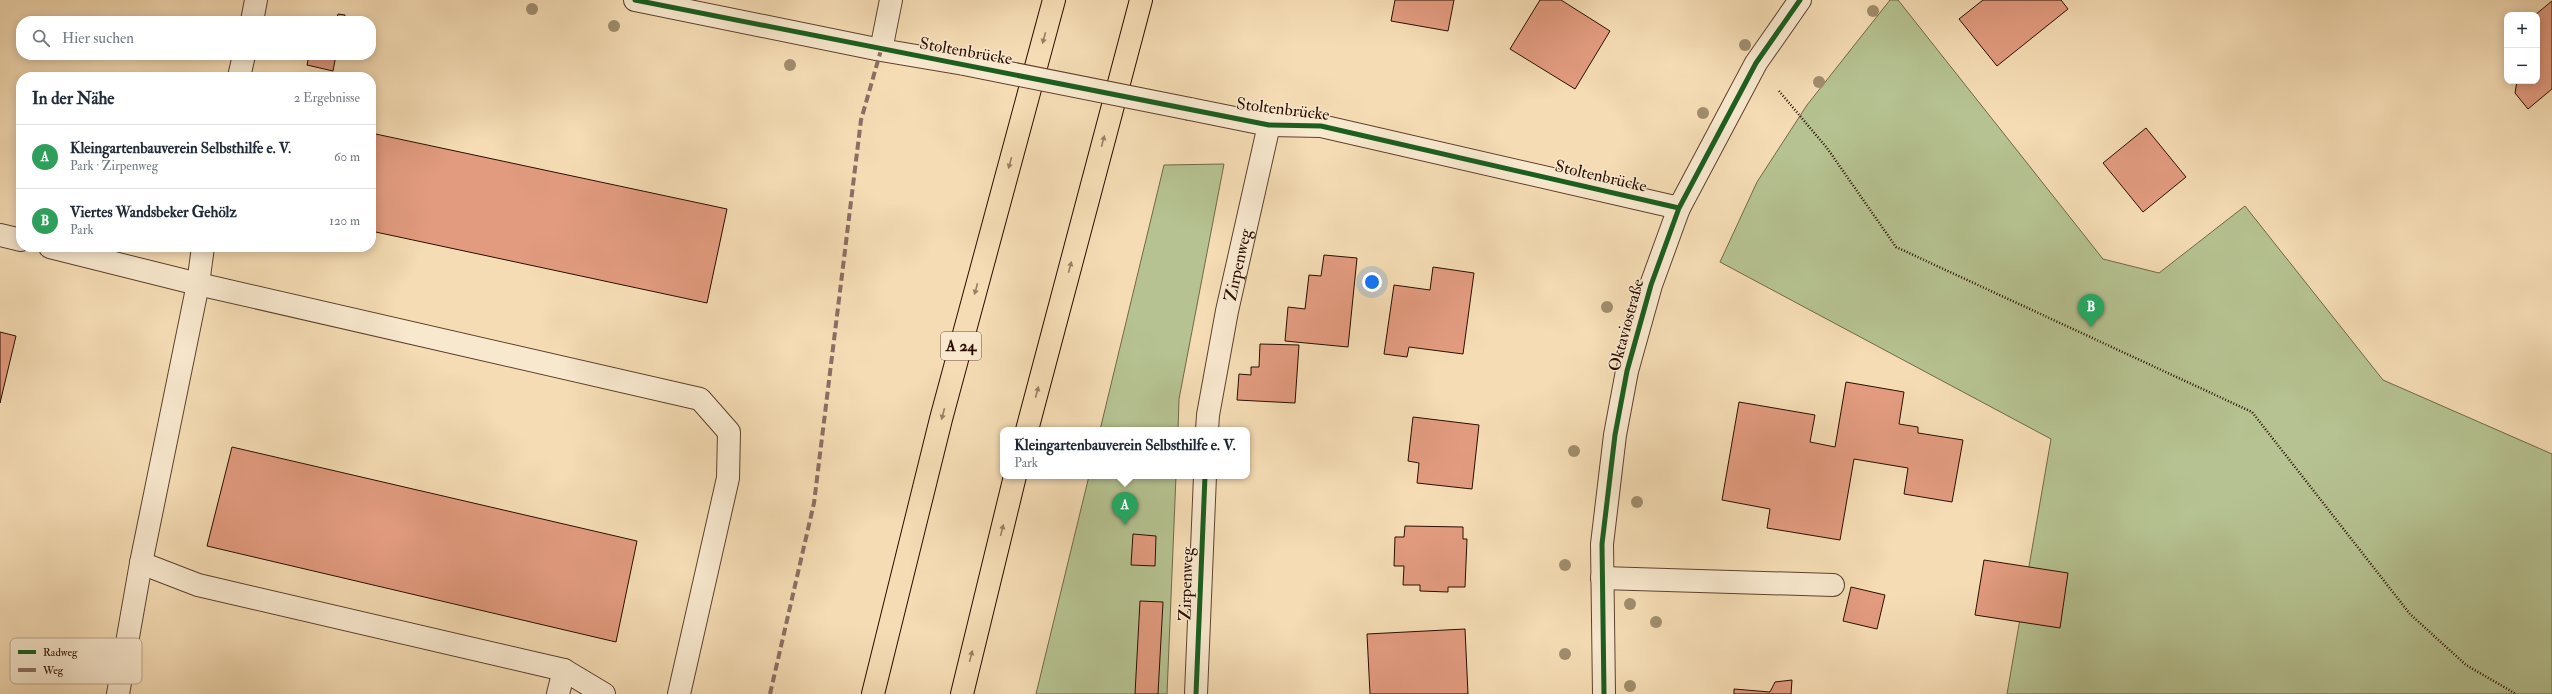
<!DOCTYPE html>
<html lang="de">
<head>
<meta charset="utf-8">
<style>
  body { margin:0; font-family:"IM FELL Double Pica",serif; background:#f2f2f3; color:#1f2937 }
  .controls { position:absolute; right:12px; top:12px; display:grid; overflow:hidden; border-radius:8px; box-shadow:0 2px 10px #0003 }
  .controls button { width:36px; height:36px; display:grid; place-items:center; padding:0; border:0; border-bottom:1px solid #e0e1e3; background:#fff; color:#1f2937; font:20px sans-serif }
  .you { position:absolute; left:1372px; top:282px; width:14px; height:14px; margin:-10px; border:3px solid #fff; border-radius:50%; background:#1a73e8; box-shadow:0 0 0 6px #1a73e833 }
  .badge { display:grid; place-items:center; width:26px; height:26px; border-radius:50%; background:#8f2418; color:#fff; font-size:13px; font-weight:700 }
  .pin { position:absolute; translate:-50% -33px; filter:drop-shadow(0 1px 2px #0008) }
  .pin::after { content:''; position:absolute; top:21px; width:14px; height:12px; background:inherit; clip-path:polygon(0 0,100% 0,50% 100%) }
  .popup { position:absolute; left:1000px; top:427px; width:250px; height:52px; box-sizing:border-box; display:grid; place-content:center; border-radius:8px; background:#fff; filter:drop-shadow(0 1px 3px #0005); font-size:13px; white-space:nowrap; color:#747a83 }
  .popup b { font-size:15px; color:#1f2937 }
  .popup::after { content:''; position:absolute; left:50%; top:100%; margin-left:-8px; border:8px solid transparent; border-top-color:#fff }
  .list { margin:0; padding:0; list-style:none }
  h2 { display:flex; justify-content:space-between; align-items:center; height:52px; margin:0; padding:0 16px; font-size:17px }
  h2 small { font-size:13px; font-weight:400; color:#747a83 }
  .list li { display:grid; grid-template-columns:26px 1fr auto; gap:12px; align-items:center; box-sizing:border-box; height:64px; padding:0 16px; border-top:1px solid #e0e1e3 }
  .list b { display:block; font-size:15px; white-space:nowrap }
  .list p { margin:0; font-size:13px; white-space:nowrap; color:#747a83 }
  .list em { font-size:13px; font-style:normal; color:#747a83 }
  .icon { flex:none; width:22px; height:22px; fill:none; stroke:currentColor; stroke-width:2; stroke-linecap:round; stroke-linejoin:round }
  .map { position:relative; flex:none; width:2552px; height:694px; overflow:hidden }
  .search { position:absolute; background:#fff; box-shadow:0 2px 10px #0003; left:16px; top:16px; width:360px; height:44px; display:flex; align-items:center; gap:10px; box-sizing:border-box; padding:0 14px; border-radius:16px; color:#747a83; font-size:15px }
  .panel { position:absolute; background:#fff; box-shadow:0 2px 10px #0003; left:16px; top:72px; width:360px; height:180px; border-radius:16px }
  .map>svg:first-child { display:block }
</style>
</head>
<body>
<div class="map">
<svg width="2552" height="694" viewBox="0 0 2552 694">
  <rect width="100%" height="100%" fill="#f5dcb4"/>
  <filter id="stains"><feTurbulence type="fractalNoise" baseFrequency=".005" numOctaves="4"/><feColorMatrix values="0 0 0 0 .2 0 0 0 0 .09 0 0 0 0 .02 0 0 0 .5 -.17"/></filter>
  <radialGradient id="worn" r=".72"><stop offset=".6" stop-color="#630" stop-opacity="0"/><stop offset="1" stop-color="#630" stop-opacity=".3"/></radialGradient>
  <path fill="#b6c291" stroke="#706848" d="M1890 0H1898L2103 259 2159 273 2245 206 2383 380 2552 454V694H2007L2051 439 1720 262 1757 182 1807 105Z
    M1224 164 1179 399 1178 430H1100L1164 165Z
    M1089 476H1176L1167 694H1036Z"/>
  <path fill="#e29b7f" stroke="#2a0d00" d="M1395 0H1454L1448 31 1391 21Z
    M1540 0H1561L1610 31 1575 89 1510 49Z
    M1983 0H2061L2068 9 1997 66 1959 19Z
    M2552 1V89L2528 109 2515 93 2517 81H2537V15H2535Z
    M338 14 345 15 344 21H336Z
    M309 55H336L333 71 307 65Z
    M2146 128 2186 177 2143 212 2103 163Z
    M371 133 727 209 707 303 371 231Z
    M1324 255 1357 258 1348 347 1285 341 1288 307 1305 309 1309 275 1321 276Z
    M1433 267 1474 273 1463 354 1409 347 1407 357 1384 354 1394 285 1430 290Z
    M0 332 16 336 0 403Z
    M1260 344 1299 345 1295 403 1237 400 1239 374 1251 375V367H1259Z
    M1846 382 1904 392 1899 424 1918 427V433L1963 440 1952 502 1904 494 1908 468 1854 459 1840 540 1767 528 1770 509 1722 500 1739 402 1815 415 1810 442 1835 447Z
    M1413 417 1479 425 1472 489 1417 483 1419 463 1408 461Z
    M232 447 637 541 616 642 207 546Z
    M1405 526 1463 527V539H1467L1465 587H1448V592L1420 591V585H1403L1404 566H1394L1395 537H1404Z
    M1133 534 1156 536 1155 566 1131 565Z
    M1984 560 2068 573 2060 628 1975 615Z
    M1851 587 1885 595 1877 629 1843 621Z
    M1140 601 1163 602 1158 694H1135Z
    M1465 629 1468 694H1370L1367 634Z
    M1792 680 1791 694H1734V689L1770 692 1775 682Z"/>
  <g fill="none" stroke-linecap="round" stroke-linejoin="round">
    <g stroke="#5d412d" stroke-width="24">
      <g id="minor">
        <path d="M635 0 881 50 964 64"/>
        <path d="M252 21 256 0"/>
        <path d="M881 50 891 0"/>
        <path d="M239 77 244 55"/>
        <path d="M1190 109 1269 125 1321 126 1679 208"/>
        <path d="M0 235 21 240"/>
        <path d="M50 247 198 284 700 399 729 432 728 478 679 694"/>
        <path id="s1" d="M1207 430 1208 415 1227 311 1269 125"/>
        <path d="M141 563 198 585 564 670 604 694"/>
        <path d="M1602 578 1833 585"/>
        <path d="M118 694 141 563 198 284 203 247"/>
        <path d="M558 694 564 670"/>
        <path d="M1196 694 1205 476"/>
        <path d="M1604 694 1602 544 1615 435 1627 371 1651 285 1679 208 1756 63 1800 0"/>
      </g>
    </g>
    <g stroke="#2a0d00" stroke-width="24">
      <path id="highway" d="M1027 430 1141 0
        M873 694 941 419 1054 0
        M962 694 1015 476"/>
    </g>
    <path stroke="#2a0d00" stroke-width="2.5" stroke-dasharray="1 2" stroke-linecap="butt" d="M1779 91 1827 148 1896 247 2252 412 2410 614 2466 665 2516 694"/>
    <use href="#minor" stroke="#f8e8ce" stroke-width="22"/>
    <use href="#highway" stroke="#f5dcb4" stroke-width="22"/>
    <g stroke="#5d412d" stroke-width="24" stroke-linecap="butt">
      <path id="minor-bridge" d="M964 64 1190 109"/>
    </g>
    <use href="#minor-bridge" stroke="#f8e8ce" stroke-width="22"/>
    <path stroke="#8d6e63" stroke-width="4" stroke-dasharray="8 4" stroke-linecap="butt" d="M770 694 814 503 861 120 881 50"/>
    <g stroke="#f8e8ce" stroke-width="8">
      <path id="cycleway" d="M635 0 1269 125 1321 126 1679 208
        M1196 694 1205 476
        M1604 694 1602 544 1615 435 1627 371 1651 285 1679 208 1756 63 1800 0"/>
    </g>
    <use href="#cycleway" stroke="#1b5e20" stroke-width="5"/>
  </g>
  <g fill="#a08d6d">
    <circle cx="532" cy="9" r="6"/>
    <circle cx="1873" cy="11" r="6"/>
    <circle cx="614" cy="26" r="6"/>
    <circle cx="1745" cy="45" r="6"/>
    <circle cx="790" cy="65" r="6"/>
    <circle cx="1819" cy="82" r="6"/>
    <circle cx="1703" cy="113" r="6"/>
    <circle cx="1607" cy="307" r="6"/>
    <circle cx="1574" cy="451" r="6"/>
    <circle cx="1637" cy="502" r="6"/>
    <circle cx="1565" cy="565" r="6"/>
    <circle cx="1630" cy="604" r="6"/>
    <circle cx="1656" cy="622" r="6"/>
    <circle cx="1565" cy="654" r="6"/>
    <circle cx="1630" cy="686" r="6"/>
  </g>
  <defs><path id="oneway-solid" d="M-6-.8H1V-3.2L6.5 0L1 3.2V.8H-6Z"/></defs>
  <g fill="#9a7f63">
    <use href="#oneway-solid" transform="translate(1044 38) rotate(105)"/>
    <use href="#oneway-solid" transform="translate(1103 141) rotate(-75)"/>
    <use href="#oneway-solid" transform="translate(1010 163) rotate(105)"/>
    <use href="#oneway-solid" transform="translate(1070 267) rotate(-75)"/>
    <use href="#oneway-solid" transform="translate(976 289) rotate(105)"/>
    <use href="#oneway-solid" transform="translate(1037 392) rotate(-75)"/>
    <use href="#oneway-solid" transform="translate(943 414) rotate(105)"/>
    <use href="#oneway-solid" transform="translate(1002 530) rotate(-76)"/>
    <use href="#oneway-solid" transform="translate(971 656) rotate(-76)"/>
  </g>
  <g text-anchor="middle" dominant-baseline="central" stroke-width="3" stroke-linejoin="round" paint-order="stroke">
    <rect fill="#f8e8ce" stroke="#684f3e" stroke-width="1" x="941" y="332" width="40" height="28" rx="3"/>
    <g font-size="16" font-weight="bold" fill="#2a0d00">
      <text x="961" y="346">A 24</text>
    </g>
    <g font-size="17" fill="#2a0d00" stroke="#f8e8ce">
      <text transform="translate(966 51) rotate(10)">Stoltenbrücke</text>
      <text transform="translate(1283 109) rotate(7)">Stoltenbrücke</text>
      <text transform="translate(1601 176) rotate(13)">Stoltenbrücke</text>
      <text stroke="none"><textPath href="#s1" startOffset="168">Zirpenweg</textPath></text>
      <text transform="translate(1626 325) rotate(-75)">Oktaviostraße</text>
      <text transform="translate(1186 584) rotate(-88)">Zirpenweg</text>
    </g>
  </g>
  <rect x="10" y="638" width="132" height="46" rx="6" fill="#f8e8ce" stroke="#baa690" stroke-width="1"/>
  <rect x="18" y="650" width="18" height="4" fill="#1b5e20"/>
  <rect x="18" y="668" width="18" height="4" fill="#8d6e63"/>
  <g font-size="11" fill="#2a0d00">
    <text x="43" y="656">Radweg</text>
    <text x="43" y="674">Weg</text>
  </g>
  <rect width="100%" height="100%" filter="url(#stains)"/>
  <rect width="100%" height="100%" fill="url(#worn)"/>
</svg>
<div class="controls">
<button>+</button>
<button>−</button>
</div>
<div class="you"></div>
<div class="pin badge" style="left:1125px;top:525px;background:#2e9e5b">A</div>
<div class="popup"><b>Kleingartenbauverein Selbsthilfe e. V.</b>Park</div>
<div class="pin badge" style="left:2091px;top:327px;background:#2e9e5b">B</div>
<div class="search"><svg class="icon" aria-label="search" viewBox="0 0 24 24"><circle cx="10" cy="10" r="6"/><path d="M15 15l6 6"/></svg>Hier suchen</div>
<section class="panel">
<h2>In der Nähe<small>2 Ergebnisse</small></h2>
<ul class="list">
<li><span class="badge" style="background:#2e9e5b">A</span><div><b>Kleingartenbauverein Selbsthilfe e. V.</b><p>Park · Zirpenweg</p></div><em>60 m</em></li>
<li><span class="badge" style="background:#2e9e5b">B</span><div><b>Viertes Wandsbeker Gehölz</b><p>Park</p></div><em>120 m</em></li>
</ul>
</section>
</div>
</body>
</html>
